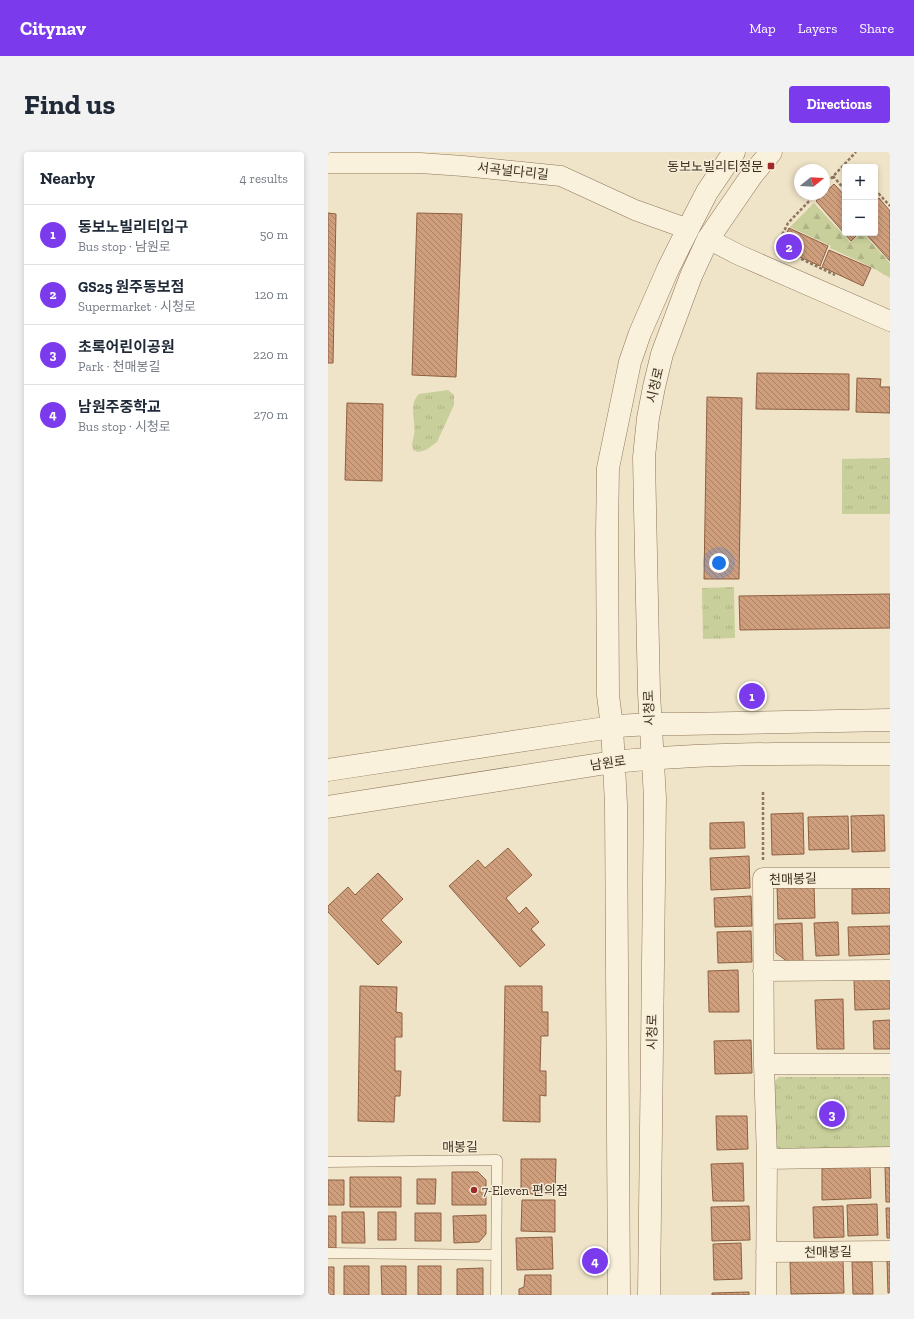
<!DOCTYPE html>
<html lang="en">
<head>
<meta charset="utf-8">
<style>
  body { margin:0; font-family:"Zilla Slab","Noto Sans KR",serif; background:#f2f2f3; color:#1f2937 }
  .controls { position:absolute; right:12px; top:12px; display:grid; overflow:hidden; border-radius:4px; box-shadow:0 2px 6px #0003 }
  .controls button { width:36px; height:36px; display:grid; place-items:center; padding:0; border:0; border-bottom:1px solid #e0e1e3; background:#fff; color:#1f2937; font:20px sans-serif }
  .compass { position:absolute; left:466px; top:12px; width:36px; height:36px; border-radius:50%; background:#fff; box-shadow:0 2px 6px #0003; rotate:72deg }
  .you { position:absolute; left:391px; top:411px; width:14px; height:14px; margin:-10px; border:3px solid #fff; border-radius:50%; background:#1a73e8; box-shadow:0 0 0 6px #1a73e833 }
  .badge { display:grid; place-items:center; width:26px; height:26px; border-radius:50%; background:#7c3aed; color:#fff; font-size:13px; font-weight:700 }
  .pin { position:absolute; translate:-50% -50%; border:2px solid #fff; box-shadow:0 1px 4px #0006 }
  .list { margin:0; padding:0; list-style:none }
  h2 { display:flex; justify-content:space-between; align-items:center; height:52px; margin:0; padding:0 16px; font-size:17px }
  h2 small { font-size:13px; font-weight:400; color:#747a83 }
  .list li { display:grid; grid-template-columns:26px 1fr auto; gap:12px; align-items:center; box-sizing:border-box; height:60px; padding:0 16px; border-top:1px solid #e0e1e3 }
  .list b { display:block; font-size:15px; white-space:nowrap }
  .list p { margin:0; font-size:13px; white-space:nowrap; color:#747a83 }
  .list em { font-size:13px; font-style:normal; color:#747a83 }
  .map { position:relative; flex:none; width:562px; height:1143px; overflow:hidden; border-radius:4px }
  header { display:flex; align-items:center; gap:24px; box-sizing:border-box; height:56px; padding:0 20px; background:#7c3aed; color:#fff }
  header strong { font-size:19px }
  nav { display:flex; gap:22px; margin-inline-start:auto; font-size:14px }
  .intro { display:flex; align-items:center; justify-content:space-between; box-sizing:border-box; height:96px; padding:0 24px }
  h1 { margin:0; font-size:28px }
  .button { padding:10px 18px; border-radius:4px; background:#7c3aed; color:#fff; font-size:14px; font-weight:700 }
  main { display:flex; gap:24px; padding:0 24px }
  aside { flex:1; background:#fff; border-radius:4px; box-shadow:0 2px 6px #0003 }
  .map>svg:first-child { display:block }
</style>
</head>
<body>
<header>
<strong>Citynav</strong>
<nav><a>Map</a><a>Layers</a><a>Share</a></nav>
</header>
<div class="intro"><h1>Find us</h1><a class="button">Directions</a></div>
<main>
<aside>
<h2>Nearby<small>4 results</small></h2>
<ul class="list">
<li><span class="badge">1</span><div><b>동보노빌리티입구</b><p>Bus stop · 남원로</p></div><em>50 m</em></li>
<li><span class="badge">2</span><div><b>GS25 원주동보점</b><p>Supermarket · 시청로</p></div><em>120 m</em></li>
<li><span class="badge">3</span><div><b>초록어린이공원</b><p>Park · 천매봉길</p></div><em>220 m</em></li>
<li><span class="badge">4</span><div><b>남원주중학교</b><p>Bus stop · 시청로</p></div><em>270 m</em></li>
</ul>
</aside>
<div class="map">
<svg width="562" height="1143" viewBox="0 0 562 1143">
  <defs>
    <pattern id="forest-firs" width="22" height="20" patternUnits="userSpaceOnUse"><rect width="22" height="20" fill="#c9cf9b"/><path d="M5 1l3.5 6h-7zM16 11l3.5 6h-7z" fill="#aeb285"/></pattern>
    <pattern id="park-tufts" width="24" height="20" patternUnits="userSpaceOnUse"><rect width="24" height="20" fill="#c9cf9b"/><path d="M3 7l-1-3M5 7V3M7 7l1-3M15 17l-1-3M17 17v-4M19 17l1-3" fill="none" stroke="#aeb285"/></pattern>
    <pattern id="building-back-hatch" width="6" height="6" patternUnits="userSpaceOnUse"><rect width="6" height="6" fill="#cf9f7d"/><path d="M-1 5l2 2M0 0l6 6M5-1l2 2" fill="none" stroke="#a98266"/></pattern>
  </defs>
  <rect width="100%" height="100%" fill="#f0e4c8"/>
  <path fill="url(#forest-firs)" d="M486 51 522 90 533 81H535L562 111V126L545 116 502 96 503 94 462 75Z"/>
  <path fill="url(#park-tufts)" d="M120 238 126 243V253L109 290 98 298 90 300 85 298C83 292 85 289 86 283 88 272 83 261 86 250 87 247 89 244 91 242Z
    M562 306V362H514V307Z
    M406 435 407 486 375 487 374 436Z
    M451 925H562V998L452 999 446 992 445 931Z"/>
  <path fill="url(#building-back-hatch)" stroke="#8d5f41" d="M506 32 517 44V81H531L523 89 488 49Z
    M551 46 562 59V109L537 81H547V50Z
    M0 61 8 62 5 211H0Z
    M89 61 134 62 128 225 84 223Z
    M461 76 500 94 492 114 452 96Z
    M501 98 543 116 535 134 494 115Z
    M429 221 521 222V258L428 257Z
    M529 226 553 227 552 235H562V261L528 260Z
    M379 245 414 246 411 427H376Z
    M19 251 55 252 54 329 17 328Z
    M562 442V476L412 478 411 444Z
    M475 661 476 702 444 703 443 662Z
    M556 663 557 699 524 700 523 664Z
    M520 664 521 697 481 698 480 665Z
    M416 670 417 696 382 697V671Z
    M180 696 204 723 178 746 191 762 198 755 211 770 203 777 217 793 192 815 121 734 150 708 157 716Z
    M421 704 422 736 383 738 382 706Z
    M50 721 75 747 53 768 74 790 50 813 0 760V754L20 735 27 743Z
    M486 733 487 766 450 767 449 734Z
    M562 736V761L524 762V737Z
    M423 744 424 774 387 775 386 746Z
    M510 770 511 803 488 804 486 771Z
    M474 771 475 809 460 810 448 801 447 772Z
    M562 774V802L521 804 520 775Z
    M423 779 424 810 390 811 389 780Z
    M410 818 411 860H381L380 819Z
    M562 827V857L527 858 526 828Z
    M32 834 69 835 68 860 74 861V885H67V919H73L72 944H67L66 970 30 969Z
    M177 834H214V860H220V884H213L212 919H218V944L212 943V970L175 969Z
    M515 847 516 897H489L487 848Z
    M562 868V897H546L545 869Z
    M423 888 424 921 387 922 386 889Z
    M388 964H419L420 997 389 998Z
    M193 1007H228L227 1042H193Z
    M415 1011 416 1049H385L383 1012Z
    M542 1015 543 1046 494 1048V1016Z
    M557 1015H562V1050H558Z
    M124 1020H150L158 1028V1053H124Z
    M22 1025H73V1055H22Z
    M89 1027H108L107 1052H89Z
    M0 1028H16V1053H0Z
    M194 1048H227V1080L193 1079Z
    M549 1052 550 1083 520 1084 519 1053Z
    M421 1054 422 1088 384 1089 383 1055Z
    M515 1054 516 1085 486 1086 485 1055Z
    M558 1056H562V1086H559Z
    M14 1060H36L37 1091H14Z
    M50 1060H68V1088H50Z
    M87 1061H113V1089H87Z
    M158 1063V1082L151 1090 126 1091 125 1064Z
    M0 1064H8V1096H0Z
    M224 1085 225 1117 189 1118 188 1086Z
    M413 1091 414 1127 386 1128 385 1092Z
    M515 1108 516 1141 463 1142 462 1110Z
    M559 1109H562V1141H560Z
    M524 1110H544L545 1142H525Z
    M16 1114H41V1143H16Z
    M53 1114H78V1143H54Z
    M90 1114H113V1143H90Z
    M0 1115H6V1143H0Z
    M155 1116V1143H129V1117Z
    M197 1123H223V1143H191V1137L196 1135Z
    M421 1140V1143H384V1141Z"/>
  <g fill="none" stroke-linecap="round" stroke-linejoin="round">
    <g stroke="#8d765c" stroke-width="11">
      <path id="service" d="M0 1010 169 1008 168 1143
        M0 1101 168 1103"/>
    </g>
    <g stroke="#8d765c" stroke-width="21">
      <path id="minor" d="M0 11H92L135 14 233 24 307 58 360 77
        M380 87 411 103 562 169
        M435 819 562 818
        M436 912H562
        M439 1007 562 1005
        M438 1100 562 1099
        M438 1143 439 1007 436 912 435 726H562"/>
    </g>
    <g stroke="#8d765c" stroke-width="23">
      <path id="tertiary" d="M0 618 290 574 322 572H355L562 568
        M0 655 285 610C377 600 470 602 562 602
        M291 1143 288 652 284 575 280 543 279 382 280 316 302 210 312 181 340 117 360 77 379 40 406 0
        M321 1143 327 646 321 541 317 356 316 305 320 266 326 235 334 202 363 124 380 87 424 23 443 0"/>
    </g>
    <path stroke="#8d765c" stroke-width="2.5" stroke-dasharray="3 2" stroke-linecap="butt" d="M505 24 517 38
      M496 34 528 0
      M488 42 460 71 448 95 507 123
      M547 46 551 42 562 54
      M435 708V638"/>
    <use href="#service" stroke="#faf1dc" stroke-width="10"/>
    <use href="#minor" stroke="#faf1dc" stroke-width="20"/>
    <use href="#tertiary" stroke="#faf1dc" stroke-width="22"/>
  </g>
  <g fill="#9e2a2b" stroke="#f7eed8" stroke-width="1.5">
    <rect x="439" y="10" width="8" height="8" rx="2"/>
    <circle cx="146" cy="1038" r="4"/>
  </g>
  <g text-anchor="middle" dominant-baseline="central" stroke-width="3" stroke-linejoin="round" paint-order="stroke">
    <g font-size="13" fill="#3d2e20" stroke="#f7eed8" text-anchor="end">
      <text x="435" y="14">동보노빌리티정문</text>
      <text x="154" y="1038" text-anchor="start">7-Eleven 편의점</text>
    </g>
    <g font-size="13" fill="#3d2e20" stroke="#f7eed8">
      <text transform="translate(185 19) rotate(6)">서곡널다리길</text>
      <text transform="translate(327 233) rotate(-77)">시청로</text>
      <text transform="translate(321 556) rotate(-92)">시청로</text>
      <text transform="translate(280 611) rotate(-8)">남원로</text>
      <text transform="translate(465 727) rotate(-2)">천매봉길</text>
      <text transform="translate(324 880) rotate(-89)">시청로</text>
      <text transform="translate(132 995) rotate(-1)">매봉길</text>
      <text transform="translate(500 1100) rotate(-1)">천매봉길</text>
    </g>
  </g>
</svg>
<div class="controls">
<button>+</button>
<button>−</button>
</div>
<svg class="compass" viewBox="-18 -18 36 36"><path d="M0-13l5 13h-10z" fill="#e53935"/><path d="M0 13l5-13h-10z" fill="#747a83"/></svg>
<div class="you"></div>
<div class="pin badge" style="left:424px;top:544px">1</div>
<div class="pin badge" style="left:461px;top:95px">2</div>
<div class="pin badge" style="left:504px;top:962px">3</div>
<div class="pin badge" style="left:267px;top:1109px">4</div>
</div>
</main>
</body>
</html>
